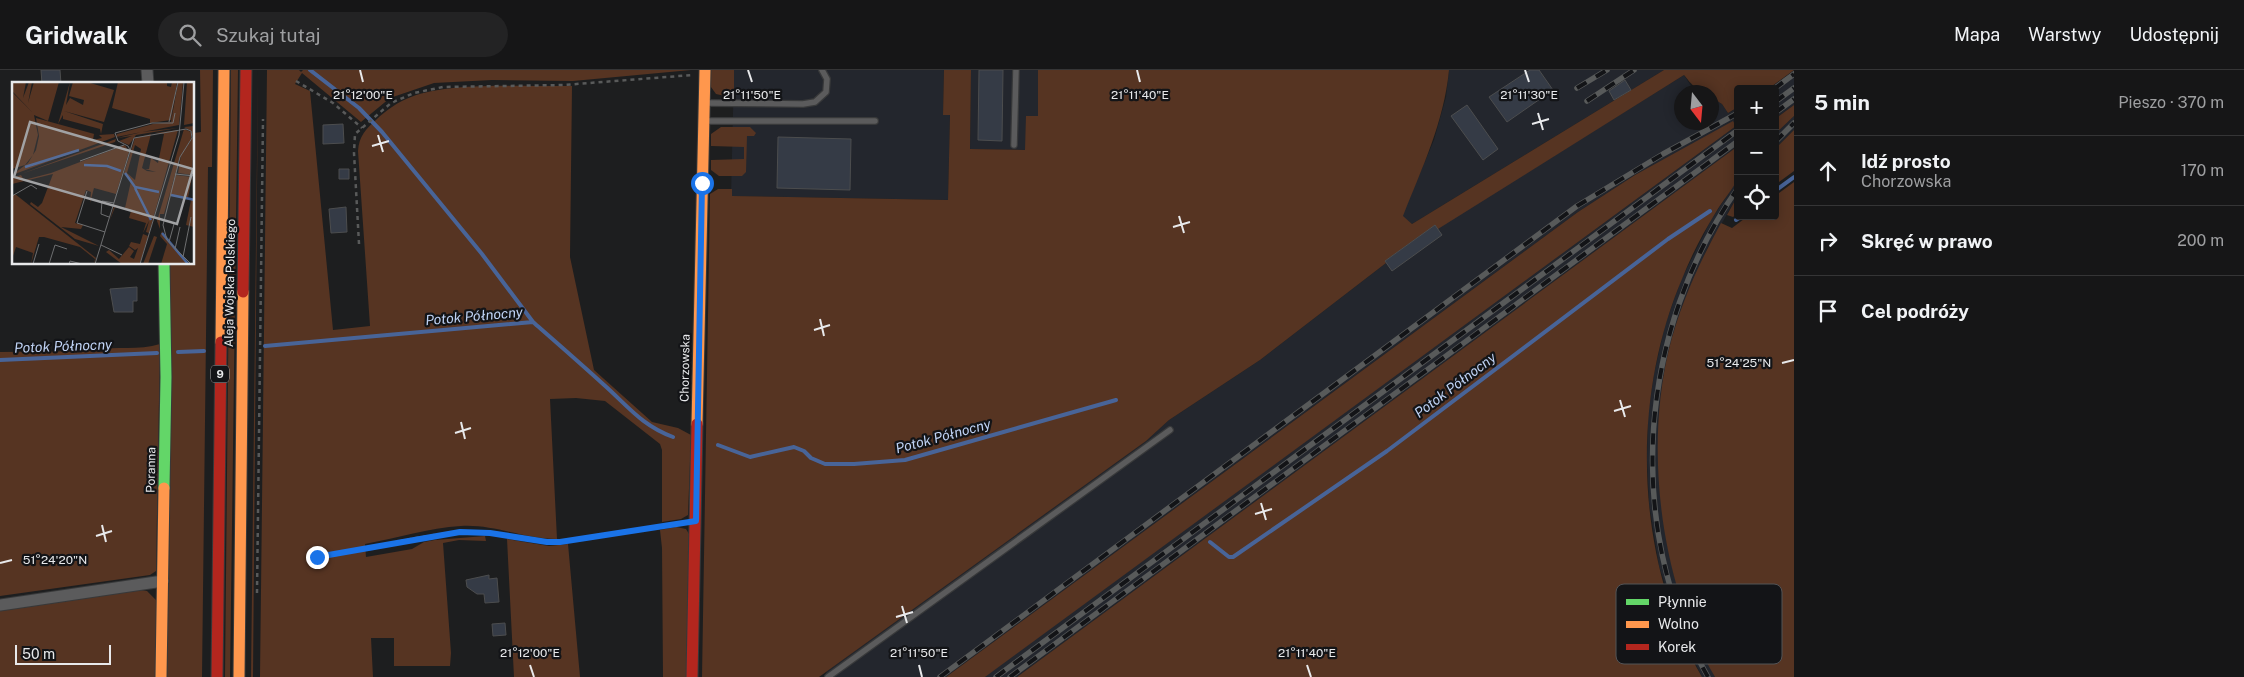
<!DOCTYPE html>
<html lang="pl">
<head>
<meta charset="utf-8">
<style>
  body { margin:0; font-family:"Public Sans",sans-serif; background:#232324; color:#f1f3f6 }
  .controls { position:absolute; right:15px; top:15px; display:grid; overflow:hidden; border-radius:5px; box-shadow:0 2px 12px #0003 }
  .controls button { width:45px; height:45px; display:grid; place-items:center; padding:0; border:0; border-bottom:1px solid #353536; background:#161617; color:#f1f3f6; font:25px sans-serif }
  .compass { position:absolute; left:1674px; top:15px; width:45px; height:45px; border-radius:50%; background:#161617; box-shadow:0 2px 12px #0003; rotate:164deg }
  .scale { position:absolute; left:15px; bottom:12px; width:96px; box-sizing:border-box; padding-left:5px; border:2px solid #e8e9eb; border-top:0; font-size:14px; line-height:18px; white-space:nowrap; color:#e8e9eb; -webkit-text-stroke:4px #131417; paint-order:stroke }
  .stop { position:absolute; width:15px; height:15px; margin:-11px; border:4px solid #1a73e8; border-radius:50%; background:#fff }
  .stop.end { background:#1a73e8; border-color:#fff; box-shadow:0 1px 5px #0008 }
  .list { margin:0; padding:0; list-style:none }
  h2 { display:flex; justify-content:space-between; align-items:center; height:65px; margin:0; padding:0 20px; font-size:21px }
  h2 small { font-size:16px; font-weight:400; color:#9e9fa1 }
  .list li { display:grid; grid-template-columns:32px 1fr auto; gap:15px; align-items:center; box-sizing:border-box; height:70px; padding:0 20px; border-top:1px solid #353536 }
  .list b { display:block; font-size:19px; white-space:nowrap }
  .list p { margin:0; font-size:16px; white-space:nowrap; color:#9e9fa1 }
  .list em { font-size:16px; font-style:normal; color:#9e9fa1 }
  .icon { flex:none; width:28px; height:28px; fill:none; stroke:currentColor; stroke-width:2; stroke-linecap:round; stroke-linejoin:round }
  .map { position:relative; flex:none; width:1794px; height:607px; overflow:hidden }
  header { display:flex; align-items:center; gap:30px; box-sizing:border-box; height:70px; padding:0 25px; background:#161617; border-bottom:1px solid #353536 }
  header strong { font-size:24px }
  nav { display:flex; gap:28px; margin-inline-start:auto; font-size:18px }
  .search { width:350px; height:45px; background:#232324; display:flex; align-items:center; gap:12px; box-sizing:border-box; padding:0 18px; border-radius:28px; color:#9e9fa1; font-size:19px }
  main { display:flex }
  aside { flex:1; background:#161617 }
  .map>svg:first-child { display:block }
</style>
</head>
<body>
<header>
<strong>Gridwalk</strong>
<div class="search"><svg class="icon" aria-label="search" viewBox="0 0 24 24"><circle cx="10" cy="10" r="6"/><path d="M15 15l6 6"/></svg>Szukaj tutaj</div>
<nav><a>Mapa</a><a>Warstwy</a><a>Udostępnij</a></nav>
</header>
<main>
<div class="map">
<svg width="1794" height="607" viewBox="0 0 1794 607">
  <rect width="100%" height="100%" fill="#1d1e1f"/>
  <path fill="#23262d" d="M734 0H944L943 44 950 45 948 130 731 126Z
    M971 0H1038V46H1026V80L970 79Z
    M1449 0H1664L1412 154 1402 146 1434 70 1446 27Z
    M1794 1V35L1775 49V19H1768Z
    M1684 5 1691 16 1703 22H1682V52H1712V28L1722 34 1728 43 1738 38V76L1017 607H984L1736 56 1733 52 1635 105 1578 142 946 607H829L826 602 1146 371 1169 350 1260 290 1386 193 1385 191 1435 155 1438 158Z
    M1794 46V60L1775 79V64Z
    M1738 109V125L1707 179 1679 248 1669 280 1659 350V393L1667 473 1674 505 1698 573 1715 607H1702L1683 568 1659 496 1649 433 1647 389 1648 344 1654 304 1665 255 1681 210 1711 150Z"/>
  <path fill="#563422" d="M200 0H213L212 97H208L202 607H167V194H194V63L201 62Z
    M231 0H238L230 607H225Z
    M258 0 253 607H251Z
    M267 0H299L301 2 303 0H691L573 11 492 10 434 13 390 28 361 52 302 3 295 14 310 21 333 260 370 256 358 81C359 66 366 59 376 50 386 40 398 32 411 27 450 11 528 17 572 16L570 187 594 300 652 352 678 358 691 365 688 445 681 449 662 452V380L660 374 605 331 576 328 550 329 557 469C524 469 494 454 461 456 429 458 397 468 365 474L366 487 412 479 424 472 435 470 485 466 486 471 459 470 443 473 451 583 450 596H394V568H371L373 607H260Z
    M711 0H734V28L716 24 711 17Z
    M944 0H971L970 79 1025 80 1026 46H1038V0H1449C1444 52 1422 98 1403 146L1412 154 1664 0H1794L1768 19H1738V37L1728 43 1722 34 1712 28V22C1697 22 1692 15 1684 5L1438 159 1435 155 1385 191 1386 193 1260 290 1169 350 1146 371 819 607H702L710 124 718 119H732V126L948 130 950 45H943Z
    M1794 35V46L1775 64V49Z
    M1733 51 1736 56 985 607H946L1578 142 1635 105Z
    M721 57H750L756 63 754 66H747L746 102 742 106H719L711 100V90L744 89V77L711 76V64Z
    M1794 60V101L1775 115V79Z
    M1738 76C1738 86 1741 102 1737 110 1732 121 1722 131 1716 142 1703 163 1691 186 1682 209 1630 331 1635 491 1702 607H1017Z
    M1794 112V607H1715C1661 515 1644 382 1669 279 1680 235 1699 193 1721 153L1732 158 1748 146H1775V126Z
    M1738 125V143L1733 147 1727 145Z
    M160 274 156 501 150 505 0 526V282L94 281C116 275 139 281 160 274Z
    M676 457 686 459 689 464 686 607H663L662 478 660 460Z
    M507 469 549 476 568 474 580 607H514Z
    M141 520 147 521 156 530V607H0V541Z"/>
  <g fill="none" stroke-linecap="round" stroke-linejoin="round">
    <path stroke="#486498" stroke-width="4" d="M310 0 359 38 382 62 482 184 533 252
      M1775 121 1794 107
      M1736 150 1742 146
      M265 276 533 252C557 273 580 293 603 314 628 336 641 355 673 367
      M178 282 204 281
      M0 290 157 283
      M718 375 750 387 794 377 804 381 811 388 825 394H854L905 390 1116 330
      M1210 472 1229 487H1233L1387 381 1668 169 1710 141"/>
  </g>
  <path fill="#353b46" stroke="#4c4d4e" d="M41 0H60L61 14H42Z
    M979 0H1003L1002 71 978 70Z
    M1530 0H1539L1553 20 1507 52 1489 27Z
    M1625 10 1631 20 1614 30 1609 21Z
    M1467 35 1498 79 1483 90 1451 46Z
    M343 54 344 73 323 74V55Z
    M778 67 851 69 850 120 777 118Z
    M339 99H349V109H339Z
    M346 137 347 162 331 163 329 139Z
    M1435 155 1442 165 1392 201 1385 191Z
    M137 217V231H133V242H114L110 219Z
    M489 505V509L497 508 499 532 485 533 484 524H477L467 517 466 510Z
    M505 553 506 565 493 566 492 554Z"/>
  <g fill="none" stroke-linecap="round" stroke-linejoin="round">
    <g stroke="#38393a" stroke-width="8">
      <path id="lane" d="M706 33 803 34 815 32 826 22 827 9 822 0
        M705 51H875
        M1014 75 1016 0
        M828 607 1170 360"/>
    </g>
    <g stroke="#38393a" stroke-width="13">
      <path id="street" d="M147 0 148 14
        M0 535 163 511"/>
    </g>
    <g stroke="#38393a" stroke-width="13">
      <path id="fast" d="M164 194 166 307 164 418"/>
    </g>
    <g stroke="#38393a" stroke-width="13">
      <path id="slow" d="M221 272 224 0
        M697 354 705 0
        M161 607 164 418
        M239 607 243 222"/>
    </g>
    <g stroke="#38393a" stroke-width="13">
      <path id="jam" d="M243 222 246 0
        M217 607 221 272
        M692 607 697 354"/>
    </g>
    <path stroke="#595a5a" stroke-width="2.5" stroke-dasharray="4 4" stroke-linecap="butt" d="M296 11 333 33 362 58
      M359 174 354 83 355 64 391 33 414 23 443 17 564 15 692 5
      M313 485 325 487C372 479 425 462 473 462 502 462 531 472 560 472L682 453
      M257 523 263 49"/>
    <use href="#lane" stroke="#5b5b5c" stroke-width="5.5"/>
    <use href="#street" stroke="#5b5b5c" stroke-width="11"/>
    <use href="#fast" stroke="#63d668" stroke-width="11"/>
    <use href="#slow" stroke="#ff974d" stroke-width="11"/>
    <use href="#jam" stroke="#b3261e" stroke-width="11"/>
    <g stroke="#585a5a" stroke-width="5.5">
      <path id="rail" d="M1577 18 1607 0
        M1774 19 1794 4
        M1587 31 1634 0
        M1775 32 1794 18
        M1775 43 1794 29
        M1775 72 1794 53
        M940 607 1577 136 1663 84 1738 43
        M996 607 1738 60
        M1010 607 1738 71
        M1708 607C1622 455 1639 259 1738 118"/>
    </g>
    <use href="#rail" stroke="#131417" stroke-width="4" stroke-dasharray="11" stroke-linecap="butt"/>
  </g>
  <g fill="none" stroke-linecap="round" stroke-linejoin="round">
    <path stroke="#1a73e8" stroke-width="6" d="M317 487 460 462 490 463 547 472H560L696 451 702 113"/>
  </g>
  <path fill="none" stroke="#e8e9eb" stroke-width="2" d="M360 0 363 12M748 0 752 12M1137 0 1140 12M1525 0 1529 12M1538 43 1543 60M1532 54 1549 49M378 65 383 82M372 76 389 71M1179 146 1184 163M1173 157 1190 152M820 249 824 266M814 260 830 255M1782 293 1794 290M1620 330 1625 347M1614 341 1631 336M461 352 465 369M455 363 471 358M1261 433 1266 450M1255 444 1272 439M102 455 106 472M96 466 112 461M0 493 12 490M902 536 907 553M896 547 913 542M530 595 534 607M919 595 922 607M1307 595 1311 607"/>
  <g text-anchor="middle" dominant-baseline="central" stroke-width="4.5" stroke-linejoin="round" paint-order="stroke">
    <rect fill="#131417" stroke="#a8a9ab" stroke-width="1" x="211" y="295.5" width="18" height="17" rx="4"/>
    <g font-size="11" font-weight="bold" fill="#e8e9eb">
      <text x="220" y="304">9</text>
    </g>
    <g font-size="12" fill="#e8e9eb" stroke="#131417">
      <text transform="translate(230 213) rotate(-89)">Aleja Wojska Polskiego</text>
      <text transform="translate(685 298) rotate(-89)">Chorzowska</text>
      <text transform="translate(151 400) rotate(-89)">Poranna</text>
    </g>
    <g font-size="14" font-style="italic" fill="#bfd2f4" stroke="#131417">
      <text transform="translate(474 246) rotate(-5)">Potok Północny</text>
      <text transform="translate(63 276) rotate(-2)">Potok Północny</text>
      <text transform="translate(1455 315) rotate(-37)">Potok Północny</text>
      <text transform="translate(943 366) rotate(-15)">Potok Północny</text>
    </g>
  </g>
  <g transform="translate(12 12)">
    <rect width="182" height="182" fill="#1d1e1f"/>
    <path d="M0 0H14L11 16 17 0H20L16 21 22 0H47L36 39 22 33 26 53 21 73 13 83 0 87V10L21 31 0 9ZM58 0 54 23 58 16 71 23 72 18 57 14 61 0H75L102 8 92 40 52 29 91 42 89 52 88 47 51 37V33L46 42ZM106 0H155V4L159 5 160 0H165L159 38 138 41V37L100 26ZM166 0H171L167 43 104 55 105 52 141 42 159 40ZM175 0H182V41L172 43ZM24 36 86 53 82 52 81 58 90 56 87 53 102 52 103 55 0 93 16 81 24 68 27 54ZM182 44 180 93 166 91 169 73 181 55 179 49 172 45ZM166 46 124 53 117 63 107 59 120 54 105 56 130 50ZM172 47 179 50V57L168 75 152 132H148V147L145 139ZM166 48 137 151 134 150 137 139 131 151 134 141 117 136 119 129 103 125 98 138 102 124 113 126 119 99 112 91 123 56 139 52 130 86 135 89 144 90 133 87H137L139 76 146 81 152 52 143 51ZM123 63 129 67 123 98 115 91ZM104 57 103 60 9 92ZM113 63 117 70 104 112 82 106 78 121 79 110 74 108 63 141 71 143 69 147 49 145 87 164 63 157 18 122 19 120 26 125 30 121 41 92 0 102V96L9 93 12 98 39 91ZM164 93 180 95 176 116 182 118V145L174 143 179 118 157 113ZM3 112 84 176 82 182 83 177 68 165 32 155H27L19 182 21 171 4 165 0 177V114ZM150 149 153 156 177 182H149L155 162 148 154ZM131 152 136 154 128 182H110L94 170 97 168 107 177 117 165 122 169 118 175 122 177 126 166 123 168 117 164 119 160 128 162ZM142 154 145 155 136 182H131Z" fill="#563422" fill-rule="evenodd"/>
    <path fill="none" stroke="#486498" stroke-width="2.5" d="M72 83 95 84 109 89M13 85 67 68M113 91 123 105 147 110M123 106 139 138M159 113 183 118M150 151 176 182"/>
    <path fill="none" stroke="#6e6f71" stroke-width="1" d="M157 40 166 0M118 68 116 64 106 59 103 51 140 41H161L163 31M68 79 112 63M163 92 183 94M75 109 65 141 93 150M0 114 19 103 25 107M97 135 89 132 90 119 102 121M157 160 162 142M89 163 110 173M163 167 168 145M171 175 179 135M21 182 27 162M37 182 43 163 55 167M57 182 58 179 70 182M83 182 122 56 174 47 179 49 180 56 168 75 151 143 155 158 179 182M128 182 167 53 172 0"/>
    <path fill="#a1a2a4" fill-opacity="0.15" stroke="#a1a2a4" stroke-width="2.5" d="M18 40 181 87 165 142 2 95Z"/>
    <rect width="182" height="182" fill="none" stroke="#e8e9eb" stroke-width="2.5"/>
  </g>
  <rect x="1616" y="514" width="166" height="80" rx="8" fill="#131417" stroke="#535457" stroke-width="1"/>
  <rect x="1626" y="529" width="23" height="6" fill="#63d668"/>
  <rect x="1626" y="551" width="23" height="7" fill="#ff974d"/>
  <rect x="1626" y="574" width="23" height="6" fill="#b3261e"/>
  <g font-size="14" fill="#e8e9eb">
    <text x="1658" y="537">Płynnie</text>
    <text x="1658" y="559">Wolno</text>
    <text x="1658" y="582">Korek</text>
  </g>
  <g font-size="12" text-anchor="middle" fill="#e8e9eb" stroke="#131417" stroke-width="4.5" stroke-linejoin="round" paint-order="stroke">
    <text x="363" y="29">21°12'00"E</text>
    <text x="752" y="29">21°11'50"E</text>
    <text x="1140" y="29">21°11'40"E</text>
    <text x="1529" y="29">21°11'30"E</text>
    <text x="1739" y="297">51°24'25"N</text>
    <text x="55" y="494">51°24'20"N</text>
    <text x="530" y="587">21°12'00"E</text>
    <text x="919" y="587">21°11'50"E</text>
    <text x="1307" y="587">21°11'40"E</text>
  </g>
</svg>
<div class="controls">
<button>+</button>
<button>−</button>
<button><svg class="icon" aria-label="locate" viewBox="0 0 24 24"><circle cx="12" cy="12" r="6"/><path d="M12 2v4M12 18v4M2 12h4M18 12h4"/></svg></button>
</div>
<svg class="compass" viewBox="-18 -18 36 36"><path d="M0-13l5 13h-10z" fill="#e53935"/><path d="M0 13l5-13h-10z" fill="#9e9fa1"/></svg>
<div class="scale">50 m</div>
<div class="stop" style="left:702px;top:113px"></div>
<div class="stop end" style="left:317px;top:487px"></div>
</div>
<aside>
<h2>5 min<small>Pieszo · 370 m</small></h2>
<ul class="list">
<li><svg class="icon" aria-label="ahead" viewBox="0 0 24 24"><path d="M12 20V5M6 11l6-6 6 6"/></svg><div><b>Idź prosto</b><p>Chorzowska</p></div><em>170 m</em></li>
<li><svg class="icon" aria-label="right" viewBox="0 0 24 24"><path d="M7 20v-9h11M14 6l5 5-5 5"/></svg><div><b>Skręć w prawo</b></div><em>200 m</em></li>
<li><svg class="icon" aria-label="arrive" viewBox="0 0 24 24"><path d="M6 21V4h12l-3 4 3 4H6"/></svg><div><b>Cel podróży</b></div></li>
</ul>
</aside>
</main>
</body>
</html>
